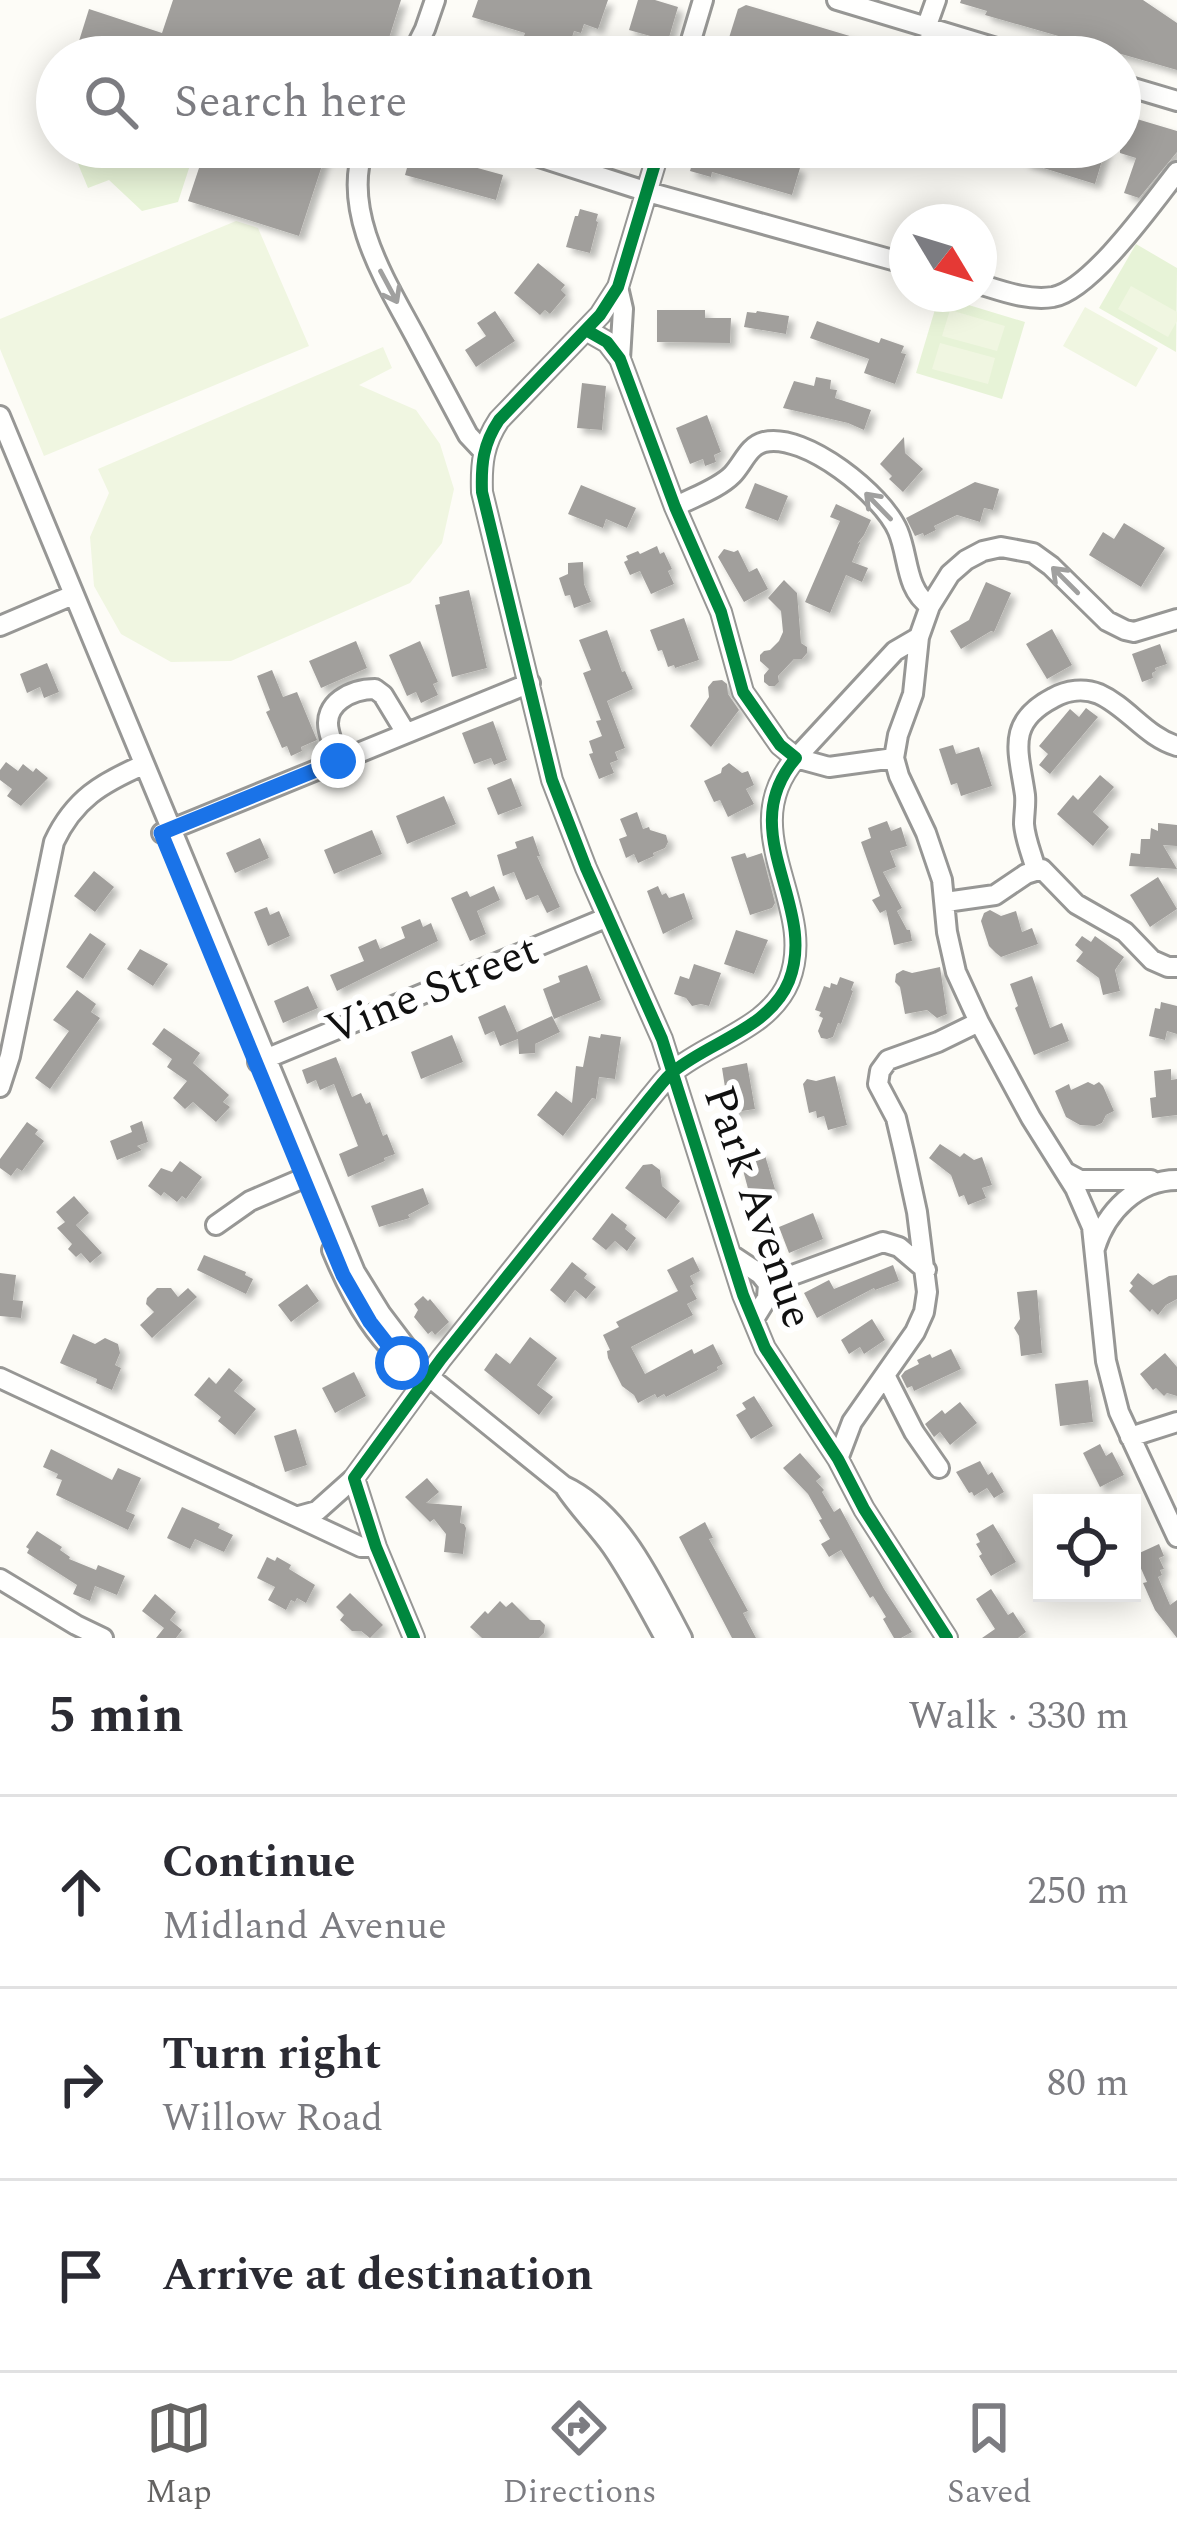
<!DOCTYPE html>
<html lang="en">
<head>
<meta charset="utf-8">
<style>
  body { margin:0; font-family:Spectral,serif; background:#f2f2f3; color:#2b2b33 }
  .controls { position:absolute; right:36px; bottom:36px; display:grid; overflow:hidden; border-radius:0px; box-shadow:0 6px 30px #0003 }
  .controls button { width:108px; height:108px; display:grid; place-items:center; padding:0; border:0; border-bottom:3px solid #e1e1e2; background:#fff; color:#2b2b33; font:60px sans-serif }
  .compass { position:absolute; left:889px; top:204px; width:108px; height:108px; border-radius:50%; background:#fff; box-shadow:0 6px 30px #0003; rotate:128deg }
  .stop { position:absolute; width:36px; height:36px; margin:-27px; border:9px solid #1a73e8; border-radius:50%; background:#fff }
  .stop.end { background:#1a73e8; border-color:#fff; box-shadow:0 3px 12px #0008 }
  .list { margin:0; padding:0; list-style:none }
  h2 { display:flex; justify-content:space-between; align-items:center; height:156px; margin:0; padding:0 48px; font-size:51px }
  h2 small { font-size:39px; font-weight:400; color:#7c7c81 }
  .list li { display:grid; grid-template-columns:78px 1fr auto; gap:36px; align-items:center; box-sizing:border-box; height:192px; padding:0 48px; border-top:3px solid #e1e1e2 }
  .list b { display:block; font-size:45px; white-space:nowrap }
  .list p { margin:0; font-size:39px; white-space:nowrap; color:#7c7c81 }
  .list em { font-size:39px; font-style:normal; color:#7c7c81 }
  .icon { flex:none; width:66px; height:66px; fill:none; stroke:currentColor; stroke-width:2; stroke-linecap:round; stroke-linejoin:round }
  .map { position:relative; flex:none; width:1177px; height:1638px; overflow:hidden }
  .search { position:absolute; background:#fff; box-shadow:0 6px 30px #0003; left:36px; right:36px; top:36px; height:132px; display:flex; align-items:center; gap:30px; box-sizing:border-box; padding:0 42px; border-radius:66px; color:#7c7c81; font-size:45px }
  .sheet { height:732px; background:#fff }
  nav { display:flex; justify-content:space-around; align-items:center; box-sizing:border-box; height:168px; border-top:3px solid #e1e1e2; background:#fff; font-size:33px; color:#7c7c81 }
  nav a { display:grid; justify-items:center; gap:6px }
  nav .on { color:#646362 }
  .map>svg:first-child { display:block }
</style>
</head>
<body>
<div class="map">
<svg width="1177" height="1638" viewBox="0 0 1177 1638">
  <defs>
    <filter id="shadow"><feDropShadow dx="5.5" dy="5.5" stdDeviation="3" flood-color="#0004"/></filter>
  </defs>
  <rect width="100%" height="100%" fill="#fdfcf7"/>
  <path fill="#e7f3d7" d="M71 147H166L193 156 178 202 142 211 109 180 88 188Z
    M1136 244 1177 268 1176 352 1099 308Z
    M939 296 1025 322 1002 399 916 373Z"/>
  <path fill="#f0f6e1" d="M236 221 258 228 309 346 44 456 0 349V319Z
    M1131 286 1177 312V321L1168 337 1118 309Z
    M1085 307 1158 348 1136 387 1063 346Z
    M950 310 1005 326 997 351 942 336Z
    M940 343 995 358 988 384 932 369Z
    M383 347 392 368 359 385 416 410 440 444 454 489 442 543 410 583 231 661 171 662 121 634 94 586 90 537 109 493 98 469Z"/>
  <path fill="#a19f9c" filter="url(#shadow)" d="M173 0H401L384 54 373 51 371 57H74L89 9 162 33Z
    M478 0H608L598 29 584 24 581 33 574 31 566 57H517L525 33 472 17Z
    M638 0H655L678 7 668 41 629 30Z
    M961 0H1143L1177 23V70L985 15 987 11 960 3Z
    M746 5 910 54V57H768L752 52 750 57H723L738 9Z
    M1120 114 1177 131V152L1139 198 1124 193 1136 158 1120 153Z
    M206 147H328L299 236 188 201Z
    M697 147H727L770 160 771 156 800 168 792 195 712 172 711 177 690 171Z
    M1028 147H1106L1095 184 1024 162Z
    M412 150 503 175 496 200 405 175Z
    M580 209 598 214 596 221 598 222 590 253 566 247 575 216H578Z
    M538 263 565 285 561 290 566 295 550 314 545 310 540 315 514 293Z
    M657 310H705V318H731L730 343 657 342Z
    M495 311 515 341 476 367 465 350 486 336 477 323Z
    M757 311 789 316 786 334 744 327 747 312 756 313Z
    M817 321 879 343 881 338 904 346 901 353 906 354 895 384 864 373 869 359 810 338Z
    M816 377 831 380 830 389 837 390 835 398 871 410 864 430 848 423 783 408 794 381 814 386Z
    M582 383 606 386 602 430 577 428Z
    M707 415 721 452 714 455 716 462 705 466 703 459 690 464 676 428Z
    M904 437 905 453 923 469 903 492 889 479 892 476 880 464Z
    M975 482 999 489 993 510 984 508 980 522 957 515 934 526 936 530 924 536 923 533 915 536 906 518Z
    M755 483 788 496 778 521 745 508Z
    M581 485 636 508 627 528 606 519 603 528 568 514Z
    M836 504 871 520 864 535 857 544 861 541 852 562 868 568 862 582 846 575 830 613 805 602 840 521 830 517Z
    M1124 523 1165 548 1141 587 1089 555 1103 532 1114 539Z
    M657 546 660 554 664 552 672 569 668 571 674 584 651 594 640 571 630 575 624 562 628 560 626 556 638 551 640 554Z
    M724 549 734 552 738 550 749 572 757 568 768 589 744 602 718 557Z
    M583 562 584 584 591 602 574 608 570 595 565 596 559 578 568 574V563Z
    M784 580 797 593 801 643 807 647V653L802 659H794L778 676 779 682 775 686H769L764 682V675L769 669 760 661V655L764 651 770 650 779 641 783 632 781 611 768 598Z
    M986 582 1011 593 994 632 991 631 961 649 950 631 969 620Z
    M469 590 487 668 452 677 435 605 440 604 439 597Z
    M684 618 699 660 675 668 674 665 668 667 662 650 658 651 650 630Z
    M1052 629 1072 665 1047 679 1026 644Z
    M607 630 622 672 625 671 633 689 607 701 625 748 615 752 618 760 610 763 614 773 599 779 589 754 593 753 589 741 602 736 596 721 601 720 583 673 591 670 579 640Z
    M356 641 367 668 321 688 309 661Z
    M420 641 438 682 433 684 438 695 421 703 416 692 407 696 389 655Z
    M1160 644 1167 664 1155 668 1156 671 1152 673 1153 678 1142 682 1132 654Z
    M47 663 59 692 44 698 40 687 27 693 20 674Z
    M272 670 283 697 297 692 317 740 301 747 302 751 291 756 287 746 282 748 272 725 266 712 270 710 257 676Z
    M722 680 727 684 728 694 739 710 711 747 690 726 709 697 708 687 713 681Z
    M1086 708 1098 717 1050 774 1039 765 1048 754 1039 746 1070 709 1079 717Z
    M493 721 507 760 494 765 491 758 474 764 462 733Z
    M953 745 956 754 979 747 992 786 961 796 957 783 951 785 939 749Z
    M6 762 18 771 23 764 33 772 36 768 48 778 21 806 7 796 12 789 0 780V770Z
    M729 763 742 773 748 771 754 785 746 789 754 804 728 817 720 800 714 802 704 781 721 773 722 768Z
    M1100 775 1114 787 1093 812 1109 827 1093 846 1057 814 1073 795 1078 800Z
    M511 778 522 806 498 815 487 788Z
    M444 796 456 824 407 844 396 816Z
    M637 812 643 829 649 827 650 830 666 835 668 842 665 848 653 853 654 856 638 863 634 854 626 858 619 839 627 836 620 819Z
    M887 821 891 831 901 827 907 846 890 851 896 867 883 872 902 908 897 911 907 930H910L912 941 894 945 886 910 880 913 872 900 880 896 861 842 871 838 868 828Z
    M1158 823 1177 825V846L1163 845 1177 869 1129 866 1131 853 1140 854 1141 839H1150L1151 828 1158 831Z
    M372 830 382 854 334 874 324 850Z
    M533 836 540 856H537L560 907 547 913 538 895 526 900 514 872 503 876 497 855 517 848 515 842Z
    M260 838 269 858 235 873 226 853Z
    M745 853 747 858 762 853 775 903 772 908 750 915 731 857Z
    M94 871 114 887 95 912 74 896Z
    M1158 877 1177 909 1150 927 1130 895Z
    M494 886 500 900 477 911 486 934 470 941 451 898 467 891 470 897Z
    M658 886 662 895 666 893 669 898 684 893 693 919 663 934 647 891Z
    M267 907 270 915 279 911 290 936 268 946 254 912Z
    M990 910 1001 916 1016 911 1022 932 1032 928 1038 944 1001 957 996 953 989 946 981 921 984 913Z
    M420 919 423 927 431 923 438 941 337 991 330 975 364 961 358 947 376 939 380 949 405 938 401 927Z
    M736 930 768 940 754 974 724 964Z
    M90 933 106 944 83 979 66 967Z
    M1082 936 1091 942 1095 936 1124 957 1115 970 1120 991 1103 995 1099 978 1076 961 1083 952 1075 945Z
    M140 949 168 964 153 986 127 969Z
    M694 964 721 973 709 1006 701 1004 692 1006 686 998 674 994 680 976 689 979Z
    M587 965 601 1000 554 1019 543 989 560 982 558 976Z
    M940 967 947 1014 937 1018 927 1010 905 1014 900 987 895 982 896 974 903 970 912 973Z
    M1032 976 1050 1028 1062 1023 1069 1041 1034 1055 1015 1008 1018 1006 1010 984Z
    M840 977 854 982 851 990 853 991 841 1024 838 1023 833 1037 827 1039 821 1038 818 1031 823 1018 819 1016 821 1012 815 1010 824 986 830 988 831 983 837 985Z
    M308 986 318 1008 283 1023 274 1001Z
    M77 990 96 1004 91 1012 100 1018 50 1089 35 1078 69 1031 53 1020Z
    M1161 1002 1177 1006V1034L1167 1031 1165 1040 1149 1036 1155 1008 1160 1009Z
    M505 1005 518 1035 517 1032 552 1016 560 1032 535 1044V1053L519 1054 518 1039 500 1046 494 1031 485 1035 478 1017Z
    M164 1028 200 1053 193 1063 229 1095 223 1102 230 1107 216 1122 193 1102 185 1109 173 1098 187 1081 167 1067 172 1059 152 1044Z
    M601 1034 621 1037 615 1079 599 1077 596 1099 592 1098 563 1136 537 1115 556 1091 572 1103 576 1066 583 1067 589 1036 600 1038Z
    M452 1035 463 1062 421 1079 411 1052Z
    M336 1057 352 1097 361 1093 366 1104 370 1102 383 1136 387 1134 395 1154 384 1158 385 1161 348 1177 339 1154 358 1146 334 1084 320 1090 316 1080 307 1084 302 1070Z
    M747 1063 755 1109 729 1113 722 1068Z
    M1171 1069V1080L1177 1079V1115L1152 1118 1150 1098 1156 1097 1154 1071Z
    M835 1076 847 1125 828 1130 824 1116 817 1118 816 1111 809 1113 803 1084 807 1079 816 1081Z
    M1088 1082 1094 1085 1099 1082 1103 1086 1114 1111 1106 1115 1102 1123 1095 1126 1080 1125 1066 1117 1055 1091 1069 1084 1071 1090Z
    M142 1121 148 1142 137 1146 142 1150 117 1160 110 1141 132 1132 130 1126Z
    M27 1122 38 1130 35 1134 44 1141 22 1171 17 1168 11 1176 0 1168V1159Z
    M940 1144 960 1157 964 1153 974 1160 982 1157 992 1185 982 1188 986 1198 968 1205 964 1195 959 1197 951 1175 929 1158Z
    M764 1152 775 1189 750 1196 740 1159Z
    M180 1161 202 1177 186 1199 182 1196 177 1202 164 1192 161 1196 148 1186 161 1168 172 1172Z
    M652 1164 660 1170 662 1186 680 1201 666 1219 625 1188 643 1165Z
    M423 1188 429 1204 408 1215 410 1218 379 1227 371 1206Z
    M74 1196 89 1213 76 1225 102 1253 90 1263 81 1253 76 1257 68 1249 72 1244 57 1228 65 1222 56 1212Z
    M612 1213 627 1225 625 1229 636 1238 627 1251 615 1241 606 1250 592 1239Z
    M813 1213 823 1239 789 1253 779 1227Z
    M204 1255 246 1272 245 1275 253 1279 246 1294 197 1270Z
    M693 1257 700 1271 690 1276 694 1284 690 1286 697 1299 687 1304 693 1315 631 1347 645 1374 692 1349 694 1354 713 1344 723 1364 717 1367 718 1370 666 1397 664 1394 657 1398 655 1394 638 1403 634 1395 622 1386 608 1358 607 1351 610 1350 603 1335 619 1327 616 1322 678 1291 667 1270Z
    M572 1262 587 1274 584 1278 596 1287 586 1299 575 1290 565 1303 550 1290Z
    M893 1265 899 1281 875 1290 874 1288 817 1318 804 1293 829 1280 834 1289Z
    M0 1273 16 1275 13 1300 23 1301 21 1318 0 1316Z
    M1138 1273 1153 1285 1169 1276 1177 1275V1299L1166 1305 1158 1315 1152 1309 1150 1312 1129 1291 1133 1286 1130 1283Z
    M307 1284 319 1301 291 1322 278 1305Z
    M157 1288H171L178 1297 188 1288 197 1297 152 1338 140 1325 154 1312 146 1304 147 1298Z
    M1037 1290 1042 1353 1021 1356 1019 1336 1014 1328 1020 1319 1017 1292Z
    M423 1296 428 1301 430 1299 449 1322 435 1335 432 1331 428 1334 414 1317 418 1310 414 1304Z
    M872 1319 885 1340 864 1354 860 1347 849 1354 841 1340Z
    M73 1334 95 1344 105 1338 118 1344 120 1353 115 1365 121 1368 112 1390 96 1383 97 1379 60 1363Z
    M530 1337 557 1358 537 1385 553 1397 539 1415 484 1370 496 1353 510 1364Z
    M951 1349 961 1369 914 1391 912 1386 907 1388 901 1376 905 1371 919 1364 917 1360 930 1354 932 1358Z
    M1165 1353 1177 1367V1396L1167 1393 1164 1396 1156 1388 1153 1390 1140 1374Z
    M229 1368 243 1380 234 1391 256 1409 235 1435 218 1421 221 1417 194 1395 209 1377 216 1384Z
    M354 1372 366 1396 335 1413 322 1388Z
    M1088 1380 1093 1422 1060 1426 1055 1384Z
    M754 1396 773 1426 751 1439 736 1415 746 1409 742 1403Z
    M960 1402 977 1423 950 1445 940 1432 934 1437 925 1424 942 1410 945 1414Z
    M296 1429 307 1465 285 1472 274 1436Z
    M1100 1444 1106 1456 1112 1452 1124 1475 1100 1487 1083 1453Z
    M51 1449 112 1480 118 1468 141 1478 126 1511 135 1515 128 1530 56 1495 62 1480 56 1478 58 1474 43 1467Z
    M800 1453 821 1477 816 1481 824 1490 822 1492 834 1512 840 1508 884 1589 912 1632 901 1638H894L883 1619 886 1617 873 1596 870 1598 841 1550 829 1557 821 1544 830 1539 819 1520 822 1519 808 1494 783 1468Z
    M980 1461 988 1475 992 1472 1004 1492 994 1498 987 1488 974 1496 972 1492 969 1493 956 1472Z
    M427 1478 439 1492 426 1503 462 1506 460 1523 464 1524 466 1528 463 1554 444 1552 446 1534 434 1519 430 1522 405 1497Z
    M182 1507 220 1524 218 1528 233 1535 224 1552 195 1539 190 1549 167 1538Z
    M705 1522 713 1538 709 1539 748 1611 743 1613 756 1638H732L679 1537Z
    M993 1524 1016 1562 991 1576 979 1556 982 1554 976 1544 980 1542 976 1534Z
    M37 1531 62 1547 60 1550 70 1557 69 1559 96 1570 98 1565 125 1576 117 1595 95 1586 90 1601 73 1594 77 1585 27 1553 29 1549 26 1547Z
    M1159 1544 1164 1556 1159 1558 1164 1569 1160 1570 1162 1575 1158 1577 1170 1605 1177 1600V1638L1155 1610 1143 1583 1147 1582 1135 1555Z
    M267 1557 275 1561 277 1557 291 1565 289 1569 315 1585 306 1603 297 1598 295 1602 291 1600 286 1610 268 1600 275 1587 257 1578Z
    M991 1589 1008 1615 1013 1612 1026 1632 1018 1638H982L995 1629 976 1599Z
    M350 1593 383 1625 370 1638 361 1631H352L340 1620 344 1615 336 1607Z
    M155 1594 176 1612 170 1620 182 1630 176 1638H156L164 1628 142 1611Z
    M500 1601 506 1607 512 1602 530 1620H540L545 1625 544 1633 539 1638H482L470 1627 485 1611 488 1614Z"/>
  <g fill="none" stroke-linecap="round" stroke-linejoin="round">
    <g stroke="#979795" stroke-width="24">
      <path id="minor" d="M837 0 1026 57
        M926 28 936 0
        M411 57 425 29 435 0
        M686 57 703 0
        M1120 84 1177 101
        M364 147C341 211 385 280 414 334 432 368 450 401 468 435L483 451
        M508 147 648 192 907 264
        M660 147 618 287 600 315 499 420C483 444 481 464 482 492L552 780 586 868 662 1039 743 1295 765 1348 838 1459 864 1509 947 1638
        M979 284C1002 291 1028 301 1053 297 1091 290 1152 204 1177 172
        M618 287 623 309 620 359
        M0 416 355 1272 381 1314 428 1376 564 1486C622 1513 653 1584 682 1638
        M675 507C693 497 718 489 732 475 743 464 748 446 764 442 805 432 883 495 898 531 909 557 905 589 930 606
        M1177 619 1134 632 1125 630 1107 621 1051 566 1033 553 1001 547 983 551 966 560 950 574 930 606 919 637 913 694 898 735 894 758 899 776 926 833 942 880 947 932 956 972 979 1022 1031 1118 1075 1188 1092 1227 1106 1361 1119 1412 1177 1537
        M0 626 73 595
        M894 758 829 767 796 758 895 651 919 637
        M338 761C336 750 331 741 329 731 322 703 352 689 375 689L383 695 406 733
        M162 833 530 683
        M1036 870C1032 855 1025 839 1024 824 1024 814 1026 805 1025 795 1019 752 1005 723 1053 698 1067 690 1084 688 1099 694 1128 707 1146 737 1177 746
        M946 902 995 895 1026 874 1042 869 1076 904 1125 932 1152 960 1168 967H1177
        M258 1062 608 917
        M0 1087 10 1056 54 842C74 799 102 783 143 765
        M1067 1173 1080 1180H1151
        M216 1225 250 1201 313 1174
        M1095 1248C1106 1212 1137 1180 1177 1180
        M332 1250C351 1296 379 1350 424 1374
        M730 1254 760 1274 768 1284 767 1298 754 1319
        M768 1284 883 1242 899 1247 926 1270
        M885 1375 914 1432 939 1468
        M0 1378 361 1547H376
        M1130 1437 1177 1422
        M838 1459 852 1422 915 1332 924 1312 927 1292 917 1212 904 1152 896 1118 878 1084 880 1071 888 1060 938 1042 979 1022
        M564 1486C578 1508 597 1526 612 1547 632 1576 648 1607 665 1638
        M299 1516 317 1511 354 1478
        M0 1579 76 1625 103 1638
        M414 1638 376 1547 354 1478 441 1359 649 1099C657 1090 665 1078 674 1071 711 1041 770 1028 789 981 819 905 732 832 796 758L780 745 743 692 721 612 675 507 620 359 607 342 586 330"/>
    </g>
    <use href="#minor" stroke="#fffffe" stroke-width="18"/>
    <g stroke="#fff" stroke-width="20">
      <path id="cycleway" d="M660 147 618 287 600 315 499 420C483 444 481 464 482 492L552 780 586 868 662 1039 743 1295 765 1348 838 1459 864 1509 947 1638
        M414 1638 376 1547 354 1478 441 1359 649 1099C657 1090 665 1078 674 1071 711 1041 770 1028 789 981 819 905 732 832 796 758L780 745 743 692 721 612 675 507 620 359 607 342 586 330"/>
    </g>
    <use href="#cycleway" stroke="#00873e" stroke-width="12"/>
  </g>
  <defs><path id="oneway-shaft" d="M-6 0H5M1.5-3L5.5 0L1.5 3" fill="none" stroke-width="1.6" stroke-linecap="round" stroke-linejoin="round" transform="scale(3)"/></defs>
  <g stroke="#a0a09f">
    <use href="#oneway-shaft" transform="translate(389 287) rotate(62)"/>
    <use href="#oneway-shaft" transform="translate(878 506) rotate(-134)"/>
    <use href="#oneway-shaft" transform="translate(1065 580) rotate(-135)"/>
  </g>
  <g fill="none" stroke-linecap="round" stroke-linejoin="round">
    <path stroke="#1a73e8" stroke-width="15" d="M338 761 161 833 343 1275 370 1322 402 1363"/>
  </g>
  <g text-anchor="middle" dominant-baseline="central" stroke-width="12" stroke-linejoin="round" paint-order="stroke">
    <g font-size="45" fill="#111" stroke="#fff">
      <text transform="translate(432 990) rotate(-22)">Vine Street</text>
      <text transform="translate(758 1207) rotate(71)">Park Avenue</text>
    </g>
  </g>
</svg>
<div class="controls">
<button><svg class="icon" aria-label="locate" viewBox="0 0 24 24"><circle cx="12" cy="12" r="6"/><path d="M12 2v4M12 18v4M2 12h4M18 12h4"/></svg></button>
</div>
<svg class="compass" viewBox="-18 -18 36 36"><path d="M0-13l5 13h-10z" fill="#e53935"/><path d="M0 13l5-13h-10z" fill="#7c7c81"/></svg>
<div class="stop" style="left:402px;top:1363px"></div>
<div class="stop end" style="left:338px;top:761px"></div>
<div class="search"><svg class="icon" aria-label="search" viewBox="0 0 24 24"><circle cx="10" cy="10" r="6"/><path d="M15 15l6 6"/></svg>Search here</div>
</div>
<section class="sheet">
<h2>5 min<small>Walk · 330 m</small></h2>
<ul class="list">
<li><svg class="icon" aria-label="ahead" viewBox="0 0 24 24"><path d="M12 20V5M6 11l6-6 6 6"/></svg><div><b>Continue</b><p>Midland Avenue</p></div><em>250 m</em></li>
<li><svg class="icon" aria-label="right" viewBox="0 0 24 24"><path d="M7 20v-9h11M14 6l5 5-5 5"/></svg><div><b>Turn right</b><p>Willow Road</p></div><em>80 m</em></li>
<li><svg class="icon" aria-label="arrive" viewBox="0 0 24 24"><path d="M6 21V4h12l-3 4 3 4H6"/></svg><div><b>Arrive at destination</b></div></li>
</ul>
</section>
<nav>
<a class="on"><svg class="icon" aria-label="map" viewBox="0 0 24 24"><path d="M3 6l6-2 6 2 6-2v14l-6 2-6-2-6 2zM9 4v14M15 6v14"/></svg>Map</a>
<a><svg class="icon" aria-label="directions" viewBox="0 0 24 24"><path d="M12 3l9 9-9 9-9-9zM9 14v-3h6M13 9l2 2-2 2"/></svg>Directions</a>
<a><svg class="icon" aria-label="saved" viewBox="0 0 24 24"><path d="M7 4h10v16l-5-4-5 4z"/></svg>Saved</a>
</nav>
</body>
</html>
